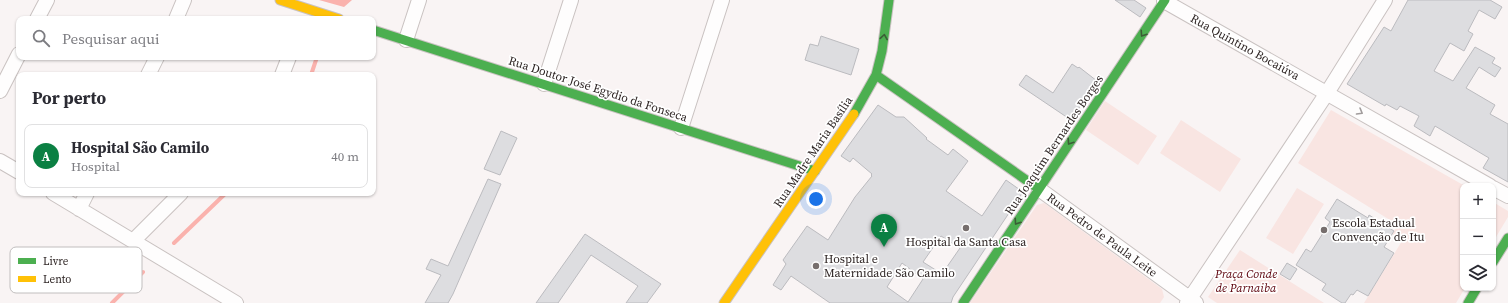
<!DOCTYPE html>
<html lang="pt">
<head>
<meta charset="utf-8">
<style>
  body { margin:0; font-family:"Source Serif 4",serif; background:#f7f7f7; color:#2b2b33 }
  .controls { position:absolute; right:12px; bottom:12px; display:grid; overflow:hidden; border-radius:8px; box-shadow:0 1px 3px #0004 }
  .controls button { width:36px; height:36px; display:grid; place-items:center; padding:0; border:0; border-bottom:1px solid #e1e1e2; background:#fff; color:#2b2b33; font:20px sans-serif }
  .you { position:absolute; left:816px; top:199px; width:14px; height:14px; margin:-10px; border:3px solid #fff; border-radius:50%; background:#1a73e8; box-shadow:0 0 0 6px #1a73e833 }
  .badge { display:grid; place-items:center; width:26px; height:26px; border-radius:50%; background:#0b8043; color:#fff; font-size:13px; font-weight:700 }
  .pin { position:absolute; translate:-50% -33px; filter:drop-shadow(0 1px 2px #0008) }
  .pin::after { content:''; position:absolute; top:21px; width:14px; height:12px; background:inherit; clip-path:polygon(0 0,100% 0,50% 100%) }
  .list { margin:0; padding:0; list-style:none }
  h2 { display:flex; justify-content:space-between; align-items:center; height:52px; margin:0; padding:0 16px; font-size:17px }
  h2 small { font-size:13px; font-weight:400; color:#7c7c81 }
  .list li { display:grid; grid-template-columns:26px 1fr auto; gap:12px; align-items:center; box-sizing:border-box; height:64px; margin:0 8px 8px; padding:0 8px; border:1px solid #e1e1e2; border-radius:8px }
  .list b { display:block; font-size:15px; white-space:nowrap }
  .list p { margin:0; font-size:13px; white-space:nowrap; color:#7c7c81 }
  .list em { font-size:13px; font-style:normal; color:#7c7c81 }
  .icon { flex:none; width:22px; height:22px; fill:none; stroke:currentColor; stroke-width:2; stroke-linecap:round; stroke-linejoin:round }
  .map { position:relative; flex:none; width:1508px; height:303px; overflow:hidden }
  .search { position:absolute; background:#fff; box-shadow:0 1px 3px #0004; left:16px; top:16px; width:360px; height:44px; display:flex; align-items:center; gap:10px; box-sizing:border-box; padding:0 14px; border-radius:8px; color:#7c7c81; font-size:15px }
  .panel { position:absolute; background:#fff; box-shadow:0 1px 3px #0004; left:16px; top:72px; width:360px; height:124px; border-radius:8px }
  .map>svg:first-child { display:block }
</style>
</head>
<body>
<div class="map">
<svg width="1508" height="303" viewBox="0 0 1508 303">
  <rect width="100%" height="100%" fill="#f9f4f4"/>
  <path fill="#f9e5e2" d="M1105 101 1157 136 1138 165 1086 130Z
    M1331 110 1465 186H1463V288H1465L1456 303H1364L1402 241 1392 234 1398 225 1298 163Z
    M1181 120 1241 159 1220 192 1160 153Z
    M1297 188 1324 204 1293 254 1266 238Z
    M1493 202 1508 211V217L1493 242Z
    M1044 203 1162 289 1164 297 1160 303H970L1037 205Z
    M1240 250 1324 303H1217L1208 297Z"/>
  <path fill="#fab2ad" d="M319 0H352L344 7Z"/>
  <g fill="none" stroke-linecap="round" stroke-linejoin="round">
    <path stroke="#fab2ad" stroke-width="4" d="M311 75 317 57
      M174 243 226 193
      M112 303 143 272"/>
  </g>
  <path fill="#dddde0" stroke="#bbbbbf" fill-rule="evenodd" d="M1115 0H1134L1146 8 1140 17Z
    M1408 0H1490L1502 7 1495 19 1479 10 1468 31 1473 34 1464 51 1450 43 1434 71 1453 81 1475 47 1495 58 1492 63 1501 68 1495 77 1479 67 1466 88 1495 105 1490 114 1508 124V182L1483 168 1489 158 1435 126 1430 136 1414 126 1419 116 1400 106 1397 110 1386 104 1385 106 1347 84 1384 27 1391 31Z
    M821 36 859 49 851 75 805 60 810 44 818 46Z
    M1072 64 1078 68 1079 67 1097 81 1071 120 1019 85 1026 75 1053 93Z
    M878 105 896 117H904L927 138 926 139 948 155 953 149 968 161 946 191 982 216 1006 180 1023 192 953 297 951 303H830L791 276 781 290 773 285 786 264 783 260 807 226 828 240 855 197 872 176 871 175 872 174 853 158 850 162 841 156ZM941 236 960 248 942 274 923 262ZM902 263 923 279 908 302 887 287Z
    M501 131 517 138 500 175 484 169Z
    M488 179 501 184 453 294 448 303H425L441 275 426 269 431 259 448 266Z
    M1337 199 1368 218 1369 215 1394 231 1384 247 1394 253 1368 296 1357 290 1353 295 1351 294 1345 303H1342L1322 290 1326 284 1296 265 1306 249 1311 252 1330 222 1325 218Z
    M585 234 661 284 647 303H626L638 286 591 255 558 303H536Z
    M1287 263 1297 269 1290 280 1280 274Z"/>
  <g fill="none" stroke-linecap="round" stroke-linejoin="round">
    <g stroke="#c9c2c1" stroke-width="16">
      <path id="street" d="M1164 1 1490 186
        M37 19 47 0
        M176 19 184 0
        M406 40 419 0
        M148 75 157 57
        M282 75 289 57
        M544 84 571 0
        M0 91 19 54
        M681 128 722 0
        M0 161 19 172
        M1493 188 1508 196
        M1039 189 1196 303
        M53 193 236 303
        M79 209 87 193
        M133 241 181 193
        M1187 303 1327 93 1385 0"/>
    </g>
    <g stroke="#c9c2c1" stroke-width="11">
      <path id="fast" d="M373 30 815 171
        M876 75 1039 189
        M854 114 876 75 882 51 889 0
        M1493 262 1508 238
        M963 303 1165 0
        M1468 303 1477 288"/>
    </g>
    <g stroke="#c9c2c1" stroke-width="11">
      <path id="slow" d="M280 0 339 19
        M724 303 854 114"/>
    </g>
    <use href="#street" stroke="#fefdfd" stroke-width="14"/>
    <use href="#fast" stroke="#4caf50" stroke-width="9"/>
    <use href="#slow" stroke="#ffc107" stroke-width="9"/>
  </g>
  <defs><path id="oneway-chevron" d="M-2-3.5L2.5 0L-2 3.5" fill="none" stroke-width="1.6" stroke-linecap="round" stroke-linejoin="round"/></defs>
  <g stroke="#3b5d36">
    <use href="#oneway-chevron" transform="translate(1143 34) rotate(124)"/>
    <use href="#oneway-chevron" transform="translate(884 37) rotate(-81)"/>
    <use href="#oneway-chevron" transform="translate(1070 142) rotate(124)"/>
    <use href="#oneway-chevron" transform="translate(1017 222) rotate(124)"/>
  </g>
  <use stroke="#a19c9c" href="#oneway-chevron" transform="translate(1360 112) rotate(30)"/>
  <g fill="#766e6d" stroke="#fff" stroke-width="1.5">
    <circle cx="966" cy="228" r="4"/>
    <circle cx="1324" cy="230" r="4"/>
    <circle cx="816" cy="266" r="4"/>
  </g>
  <g text-anchor="middle" dominant-baseline="central" stroke-width="3.5" stroke-linejoin="round" paint-order="stroke">
    <g font-size="12" fill="#2f2625" stroke="#fff">
      <text transform="translate(1245 47) rotate(29)">Rua Quintino Bocaiúva</text>
      <text transform="translate(598 89) rotate(18)">Rua Doutor José Egydio da Fonseca</text>
      <text transform="translate(1054 145) rotate(-56)">Rua Joaquim Bernardes Borges</text>
      <text transform="translate(813 152) rotate(-56)">Rua Madre Maria Basília</text>
      <text transform="translate(1102 235) rotate(36)">Rua Pedro de Paula Leite</text>
    </g>
    <g font-size="12" fill="#2f2625" stroke="#fff" text-anchor="start">
      <text x="1332" y="223">Escola Estadual<tspan x="1332" dy="14">Convenção de Itu</tspan></text>
      <text x="966" y="242" text-anchor="middle">Hospital da Santa Casa</text>
      <text x="824" y="259">Hospital e<tspan x="824" dy="14">Maternidade São Camilo</tspan></text>
    </g>
    <g font-size="12" font-style="italic" fill="#5b000a" stroke="#fff">
      <text x="1246" y="274">Praça Conde<tspan x="1246" dy="14">de Parnaiba</tspan></text>
    </g>
  </g>
  <rect x="10" y="247" width="132" height="46" rx="6" fill="#fff" stroke="#c1bebe" stroke-width="1"/>
  <rect x="18" y="258" width="18" height="6" fill="#4caf50"/>
  <rect x="18" y="276" width="18" height="6" fill="#ffc107"/>
  <g font-size="11" fill="#2f2625">
    <text x="43" y="265">Livre</text>
    <text x="43" y="283">Lento</text>
  </g>
</svg>
<div class="controls">
<button>+</button>
<button>−</button>
<button><svg class="icon" aria-label="layers" viewBox="0 0 24 24"><path d="M12 4l9 5-9 5-9-5zM3 14l9 5 9-5"/></svg></button>
</div>
<div class="you"></div>
<div class="pin badge" style="left:884px;top:247px">A</div>
<div class="search"><svg class="icon" aria-label="search" viewBox="0 0 24 24"><circle cx="10" cy="10" r="6"/><path d="M15 15l6 6"/></svg>Pesquisar aqui</div>
<section class="panel">
<h2>Por perto<small></small></h2>
<ul class="list">
<li><span class="badge">A</span><div><b>Hospital São Camilo</b><p>Hospital</p></div><em>40 m</em></li>
</ul>
</section>
</div>
</body>
</html>
